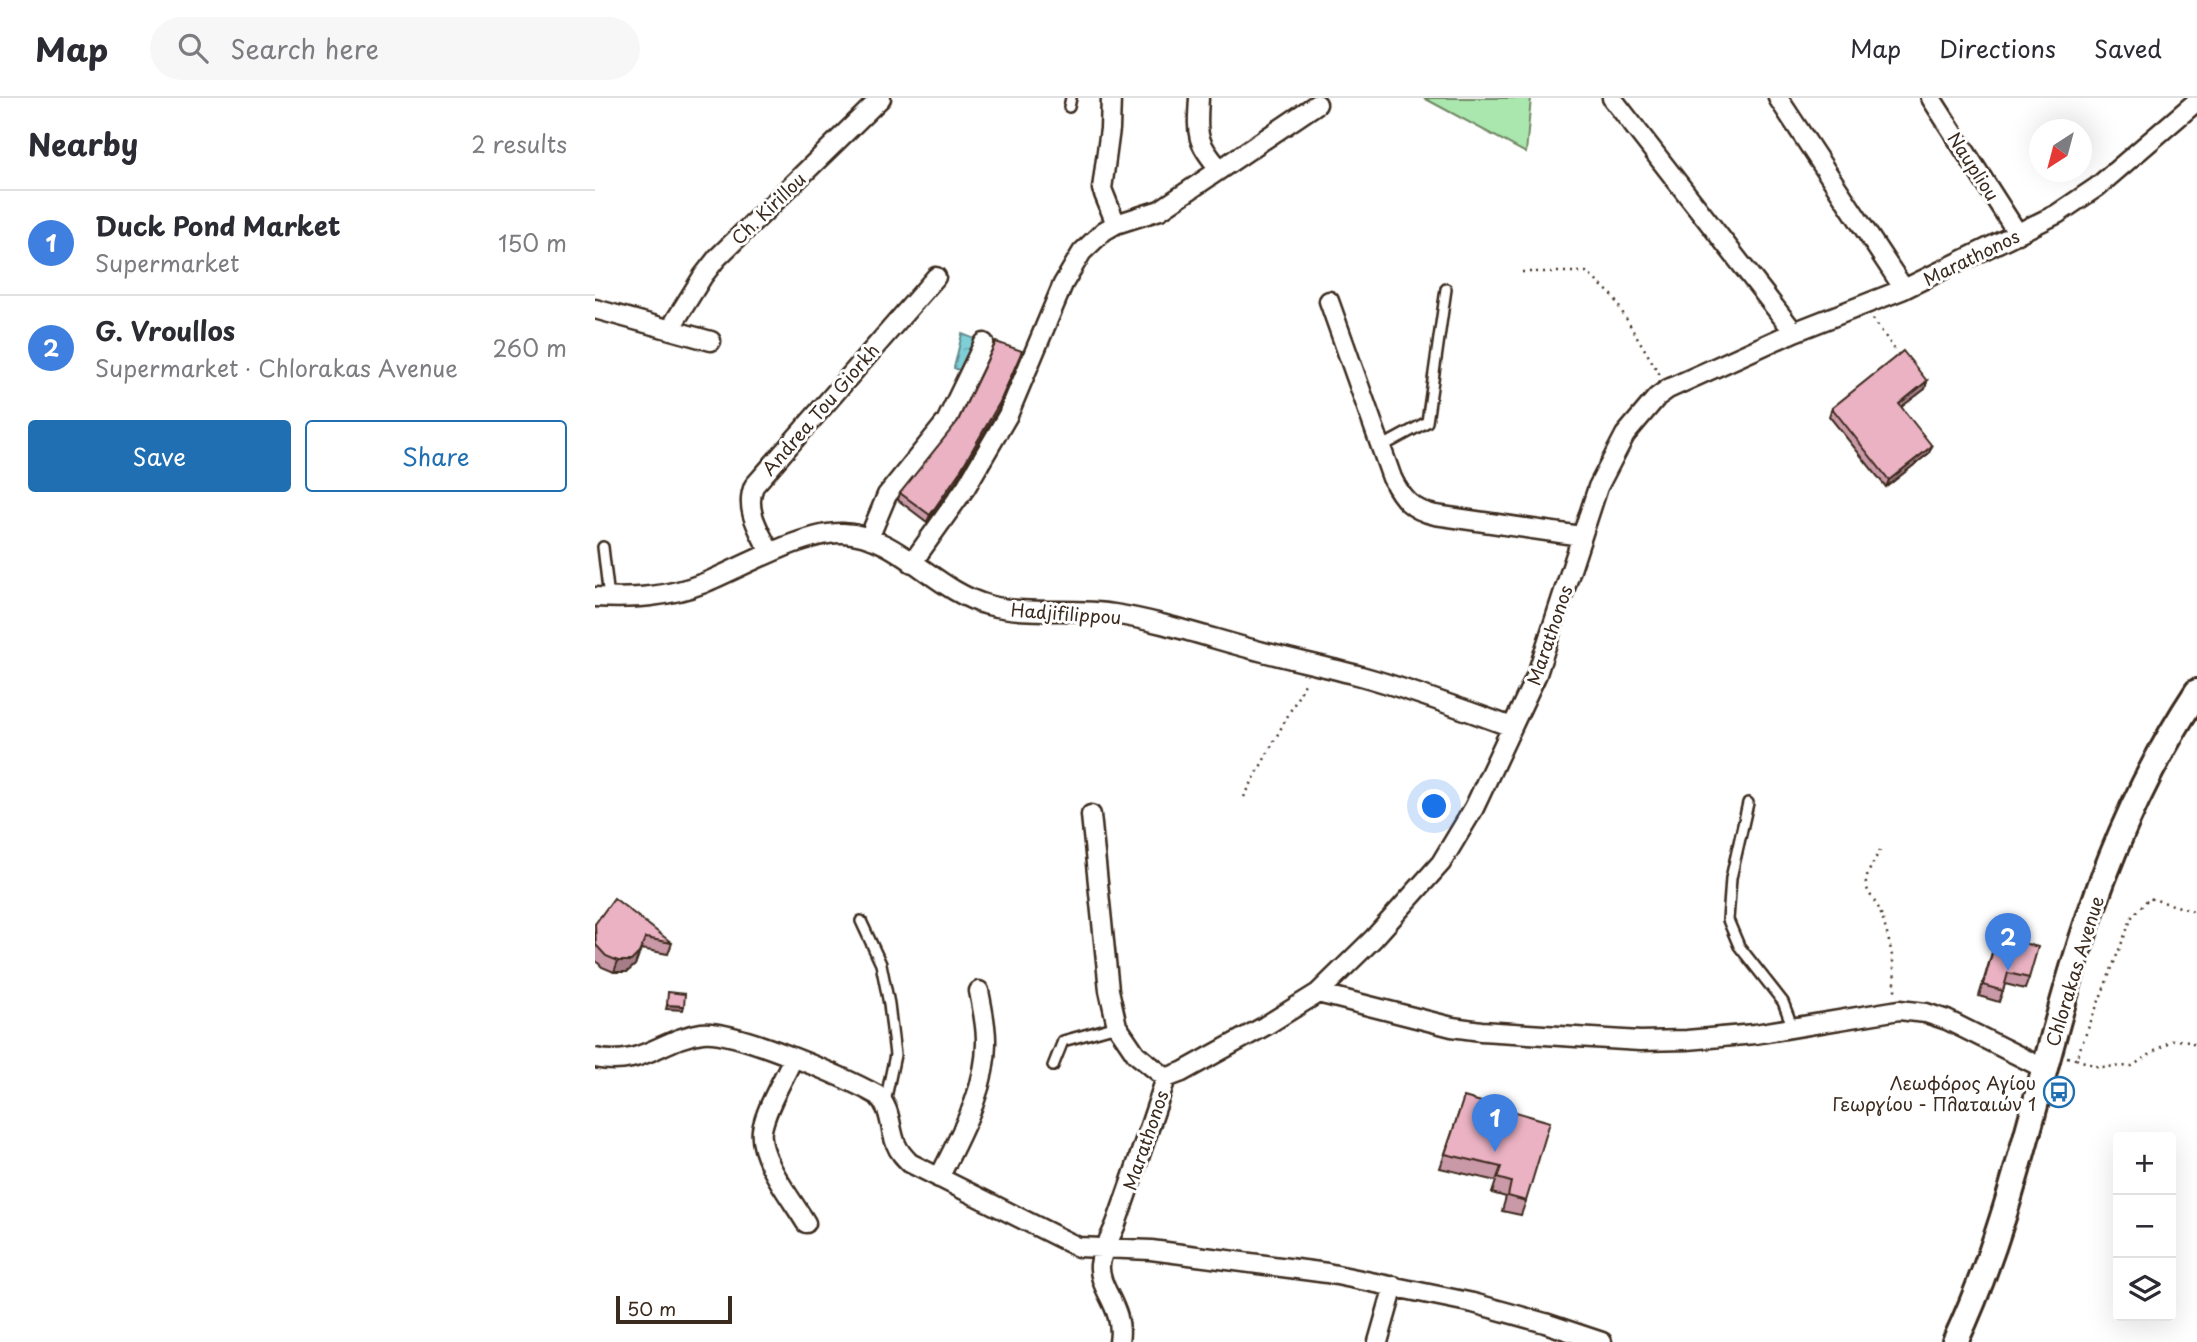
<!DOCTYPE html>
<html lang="en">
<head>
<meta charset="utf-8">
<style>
  body { margin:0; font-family:"Playpen Sans",sans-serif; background:#f7f7f7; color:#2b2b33 }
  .controls { position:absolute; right:21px; bottom:21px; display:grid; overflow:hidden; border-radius:7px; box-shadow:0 7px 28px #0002 }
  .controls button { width:63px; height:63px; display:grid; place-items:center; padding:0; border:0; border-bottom:2px solid #e1e1e2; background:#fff; color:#2b2b33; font:35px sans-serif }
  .compass { position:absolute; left:1434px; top:21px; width:63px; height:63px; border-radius:50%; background:#fff; box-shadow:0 7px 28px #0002; rotate:216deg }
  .scale { position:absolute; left:21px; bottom:18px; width:116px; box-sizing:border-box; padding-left:7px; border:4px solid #3b2a1e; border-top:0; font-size:19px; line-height:24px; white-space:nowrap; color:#3b2a1e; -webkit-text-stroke:5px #fff; paint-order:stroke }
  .you { position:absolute; left:840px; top:709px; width:24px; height:24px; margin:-18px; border:5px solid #fff; border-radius:50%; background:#1a73e8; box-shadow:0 0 0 10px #1a73e833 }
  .badge { display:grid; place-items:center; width:46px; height:46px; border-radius:50%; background:#1f6fb2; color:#fff; font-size:23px; font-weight:700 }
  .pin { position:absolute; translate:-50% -58px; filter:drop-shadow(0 2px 4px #0008) }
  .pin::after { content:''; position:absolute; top:37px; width:24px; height:21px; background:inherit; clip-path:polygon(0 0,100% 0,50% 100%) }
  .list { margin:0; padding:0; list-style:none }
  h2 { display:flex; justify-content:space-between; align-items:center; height:91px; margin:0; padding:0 28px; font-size:30px }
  h2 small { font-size:23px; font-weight:400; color:#7c7c81 }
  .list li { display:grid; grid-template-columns:46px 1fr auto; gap:21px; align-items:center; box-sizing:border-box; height:105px; padding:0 28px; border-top:2px solid #e1e1e2 }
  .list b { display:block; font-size:26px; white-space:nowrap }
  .list p { margin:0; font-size:23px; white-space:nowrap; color:#7c7c81 }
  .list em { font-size:23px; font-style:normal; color:#7c7c81 }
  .actions { display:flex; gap:14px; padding:21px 28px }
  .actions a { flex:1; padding:16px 0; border:2px solid #1f6fb2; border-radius:7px; text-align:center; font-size:24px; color:#1f6fb2 }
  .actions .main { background:#1f6fb2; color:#fff }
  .icon { flex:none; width:38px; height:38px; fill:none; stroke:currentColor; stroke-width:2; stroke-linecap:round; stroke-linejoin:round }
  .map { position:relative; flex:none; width:1602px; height:1244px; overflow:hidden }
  header { display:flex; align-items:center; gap:42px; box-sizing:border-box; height:98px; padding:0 35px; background:#fff; border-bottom:2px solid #e1e1e2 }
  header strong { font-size:33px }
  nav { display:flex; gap:38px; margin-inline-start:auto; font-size:24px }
  .search { width:490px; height:63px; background:#f7f7f7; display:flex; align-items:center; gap:18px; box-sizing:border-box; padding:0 24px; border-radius:38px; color:#7c7c81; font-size:26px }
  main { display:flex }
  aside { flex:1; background:#fff }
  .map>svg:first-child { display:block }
</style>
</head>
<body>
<header>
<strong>Map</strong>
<div class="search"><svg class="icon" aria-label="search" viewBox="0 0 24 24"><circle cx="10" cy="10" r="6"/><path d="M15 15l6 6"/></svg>Search here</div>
<nav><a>Map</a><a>Directions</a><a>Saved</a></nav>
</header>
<main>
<aside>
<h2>Nearby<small>2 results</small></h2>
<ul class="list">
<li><span class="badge" style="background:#3f7fe0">1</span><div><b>Duck Pond Market</b><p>Supermarket</p></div><em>150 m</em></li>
<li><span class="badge" style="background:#3f7fe0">2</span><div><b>G. Vroullos</b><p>Supermarket · Chlorakas Avenue</p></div><em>260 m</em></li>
</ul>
<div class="actions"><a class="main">Save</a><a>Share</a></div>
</aside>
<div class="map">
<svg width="1602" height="1244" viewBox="0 0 1602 1244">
  <defs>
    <pattern id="water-ripples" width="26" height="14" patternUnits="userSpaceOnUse" patternTransform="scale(1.75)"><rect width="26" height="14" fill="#7fcfd9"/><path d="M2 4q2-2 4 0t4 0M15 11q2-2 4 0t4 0" fill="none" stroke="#6fb2ba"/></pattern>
  </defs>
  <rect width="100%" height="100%" fill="#fff"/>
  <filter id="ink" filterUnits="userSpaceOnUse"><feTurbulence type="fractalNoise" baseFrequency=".0143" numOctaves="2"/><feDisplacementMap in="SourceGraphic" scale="14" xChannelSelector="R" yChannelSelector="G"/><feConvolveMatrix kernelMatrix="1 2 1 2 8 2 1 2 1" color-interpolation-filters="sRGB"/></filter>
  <g filter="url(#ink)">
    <path fill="#aae7ae" stroke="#728866" stroke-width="2" d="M829 0H936L931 55Z"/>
    <path fill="url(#water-ripples)" stroke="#648d8e" stroke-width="2" d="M367 236 385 243 368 274 359 270Z"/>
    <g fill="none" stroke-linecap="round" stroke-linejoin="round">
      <g stroke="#3b2a1e" stroke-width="14">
        <path id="service" d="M474 9 476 0
          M786 349 832 324 851 191
          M8 449 14 500
          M1153 705 1136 780 1133 822 1144 848 1188 904 1198 930
          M266 823 286 866 294 906 300 957 290 1004
          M458 968 468 943 522 928"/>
      </g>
      <g stroke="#3b2a1e" stroke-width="23">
        <path id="minor" d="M516 0 515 31 507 91 521 126
          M604 0C602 35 600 43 624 70
          M1017 0 1199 234
          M1183 0 1309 191
          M1336 0 1423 136
          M734 203 797 380C807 401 817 412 840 417L986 438
          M0 211 116 243
          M75 231 108 178 122 160 286 0
          M274 440 292 397 351 324 389 245
          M175 455C165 433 149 412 159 388L341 179
          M317 465 371 389 413 317 468 186 487 154 509 133 521 126 565 112 722 6
          M0 499C39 501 73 499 109 485 146 470 209 433 248 435 303 437 340 493 393 507 435 518 477 509 519 516 564 523 609 538 653 550 690 560 728 568 766 578 817 592 867 611 917 629
          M496 717 514 892 522 928 541 956 571 980
          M723 895 857 929 886 933 1045 943 1092 942 1160 936 1304 912 1331 915 1352 922 1450 971
          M0 960C47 970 65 941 107 935 140 931 251 980 282 997 297 1011 294 1029 301 1046 304 1054 309 1059 315 1065L483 1149 556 1152 732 1175 878 1205 950 1225 1007 1244
          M198 960C189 981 171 1009 167 1032 163 1060 197 1101 211 1125
          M344 1080C365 1037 392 991 391 942 391 926 387 909 384 893
          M524 1244C530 1209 503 1192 505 1167 506 1153 518 1136 522 1123 539 1075 555 1028 571 980L587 974 670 928 723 895 779 840 846 765 879 710 942 576 1003 389 1030 337 1062 299 1073 291 1199 234 1309 191 1462 116 1502 89 1602 3
          M783 1244 799 1188"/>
      </g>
      <g stroke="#3b2a1e" stroke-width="30">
        <path id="secondary" d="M1360 1244C1416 1125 1440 995 1478 870 1507 772 1546 679 1602 594"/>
      </g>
      <path stroke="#3b2a1e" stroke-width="2.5" stroke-dasharray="2 5" stroke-linecap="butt" d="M927 174H991L1017 197 1065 277
        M1278 221 1303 256
        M649 699 712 582
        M1285 752C1280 762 1273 772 1271 783 1270 794 1281 803 1285 813 1294 840 1301 867 1300 895
        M1472 959 1481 961 1537 819 1554 800 1602 814
        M1481 961 1504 969 1537 968 1577 942 1596 943 1602 949"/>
      <use href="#service" stroke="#fff" stroke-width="9"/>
      <use href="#minor" stroke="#fff" stroke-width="18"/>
      <use href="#secondary" stroke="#fff" stroke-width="24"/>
    </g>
    <path fill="#ca99a8" stroke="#3b2a1e" stroke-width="2" d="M1332 283 1330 291 1306 309 1334 355 1291 389 1234 318 1237 310Z
      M403 312 361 383 332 424 303 402 305 395Z
      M0 826 77 845 73 856 46 851 40 867 32 874H19L7 869 0 862Z
      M1402 838 1434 880 1430 891 1410 886 1404 904 1384 898Z
      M864 1014 931 1103 926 1117 907 1113 911 1099 897 1095 901 1083 845 1070Z"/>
    <path fill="#a47d88" stroke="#3b2a1e" stroke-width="2" d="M427 253 403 312 361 383 332 424 335 417Z
      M1332 283 1330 291 1301 313 1304 306Z
      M1337 348 1334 355 1291 389 1294 382Z
      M44 855 40 867 32 874H19L23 863Z
      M72 907 89 908 88 912 71 911Z"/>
    <path fill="#ebb2c3" stroke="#3b2a1e" stroke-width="2" d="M401 244 427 253 405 304 364 375 335 417 305 395 363 323Z
      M1308 253 1332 283 1304 306 1337 348 1294 382 1237 310Z
      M19 800 77 845 50 840 44 855 36 863H23L11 858 1 847 0 826Z
      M1402 838 1443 849 1434 880 1413 875 1408 893 1388 887Z
      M73 894 90 896 89 908 72 907Z
      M869 999 955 1024 931 1103 913 1098 916 1084 902 1080 906 1069 850 1056Z"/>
  </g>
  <defs>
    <g id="bus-ring" transform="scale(1.575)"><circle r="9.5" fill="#fff" stroke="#1f6fb2" stroke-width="1.5"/><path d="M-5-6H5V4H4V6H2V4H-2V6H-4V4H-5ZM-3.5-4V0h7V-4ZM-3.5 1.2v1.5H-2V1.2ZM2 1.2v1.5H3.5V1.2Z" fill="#1f6fb2"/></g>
  </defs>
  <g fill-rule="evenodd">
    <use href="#bus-ring" x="1464" y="994"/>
  </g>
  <g text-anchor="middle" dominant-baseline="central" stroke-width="6" stroke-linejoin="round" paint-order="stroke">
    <g font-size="18" fill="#3b2a1e" stroke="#fff">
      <text transform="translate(1379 68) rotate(57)">Naupliou</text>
      <text transform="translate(173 110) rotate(-44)">Ch. Kirillou</text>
      <text transform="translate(1376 159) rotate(-26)">Marathonos</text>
      <text transform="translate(225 311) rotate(-49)">Andrea Tou Giorkh</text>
      <text transform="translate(471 515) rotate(4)">Hadjifilippou</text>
      <text transform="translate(954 537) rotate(-71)">Marathonos</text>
      <text transform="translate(1479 873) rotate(-73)">Chlorakas Avenue</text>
      <text transform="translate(550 1042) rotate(-71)">Marathonos</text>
    </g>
    <g font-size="18" fill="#3b2a1e" stroke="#fff" text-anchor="end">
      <text x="1441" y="984">Λεωφόρος Αγίου<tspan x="1441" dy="21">Γεωργίου - Πλαταιών 1</tspan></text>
    </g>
  </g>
</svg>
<div class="controls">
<button>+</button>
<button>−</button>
<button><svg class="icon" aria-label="layers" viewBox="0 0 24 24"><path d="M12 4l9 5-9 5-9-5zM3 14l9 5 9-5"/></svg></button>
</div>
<svg class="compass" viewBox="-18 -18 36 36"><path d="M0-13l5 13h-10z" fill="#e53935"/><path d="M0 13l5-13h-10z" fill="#7c7c81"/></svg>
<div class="scale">50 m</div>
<div class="you"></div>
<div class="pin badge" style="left:900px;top:1054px;background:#3f7fe0">1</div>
<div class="pin badge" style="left:1413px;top:873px;background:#3f7fe0">2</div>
</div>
</main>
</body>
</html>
